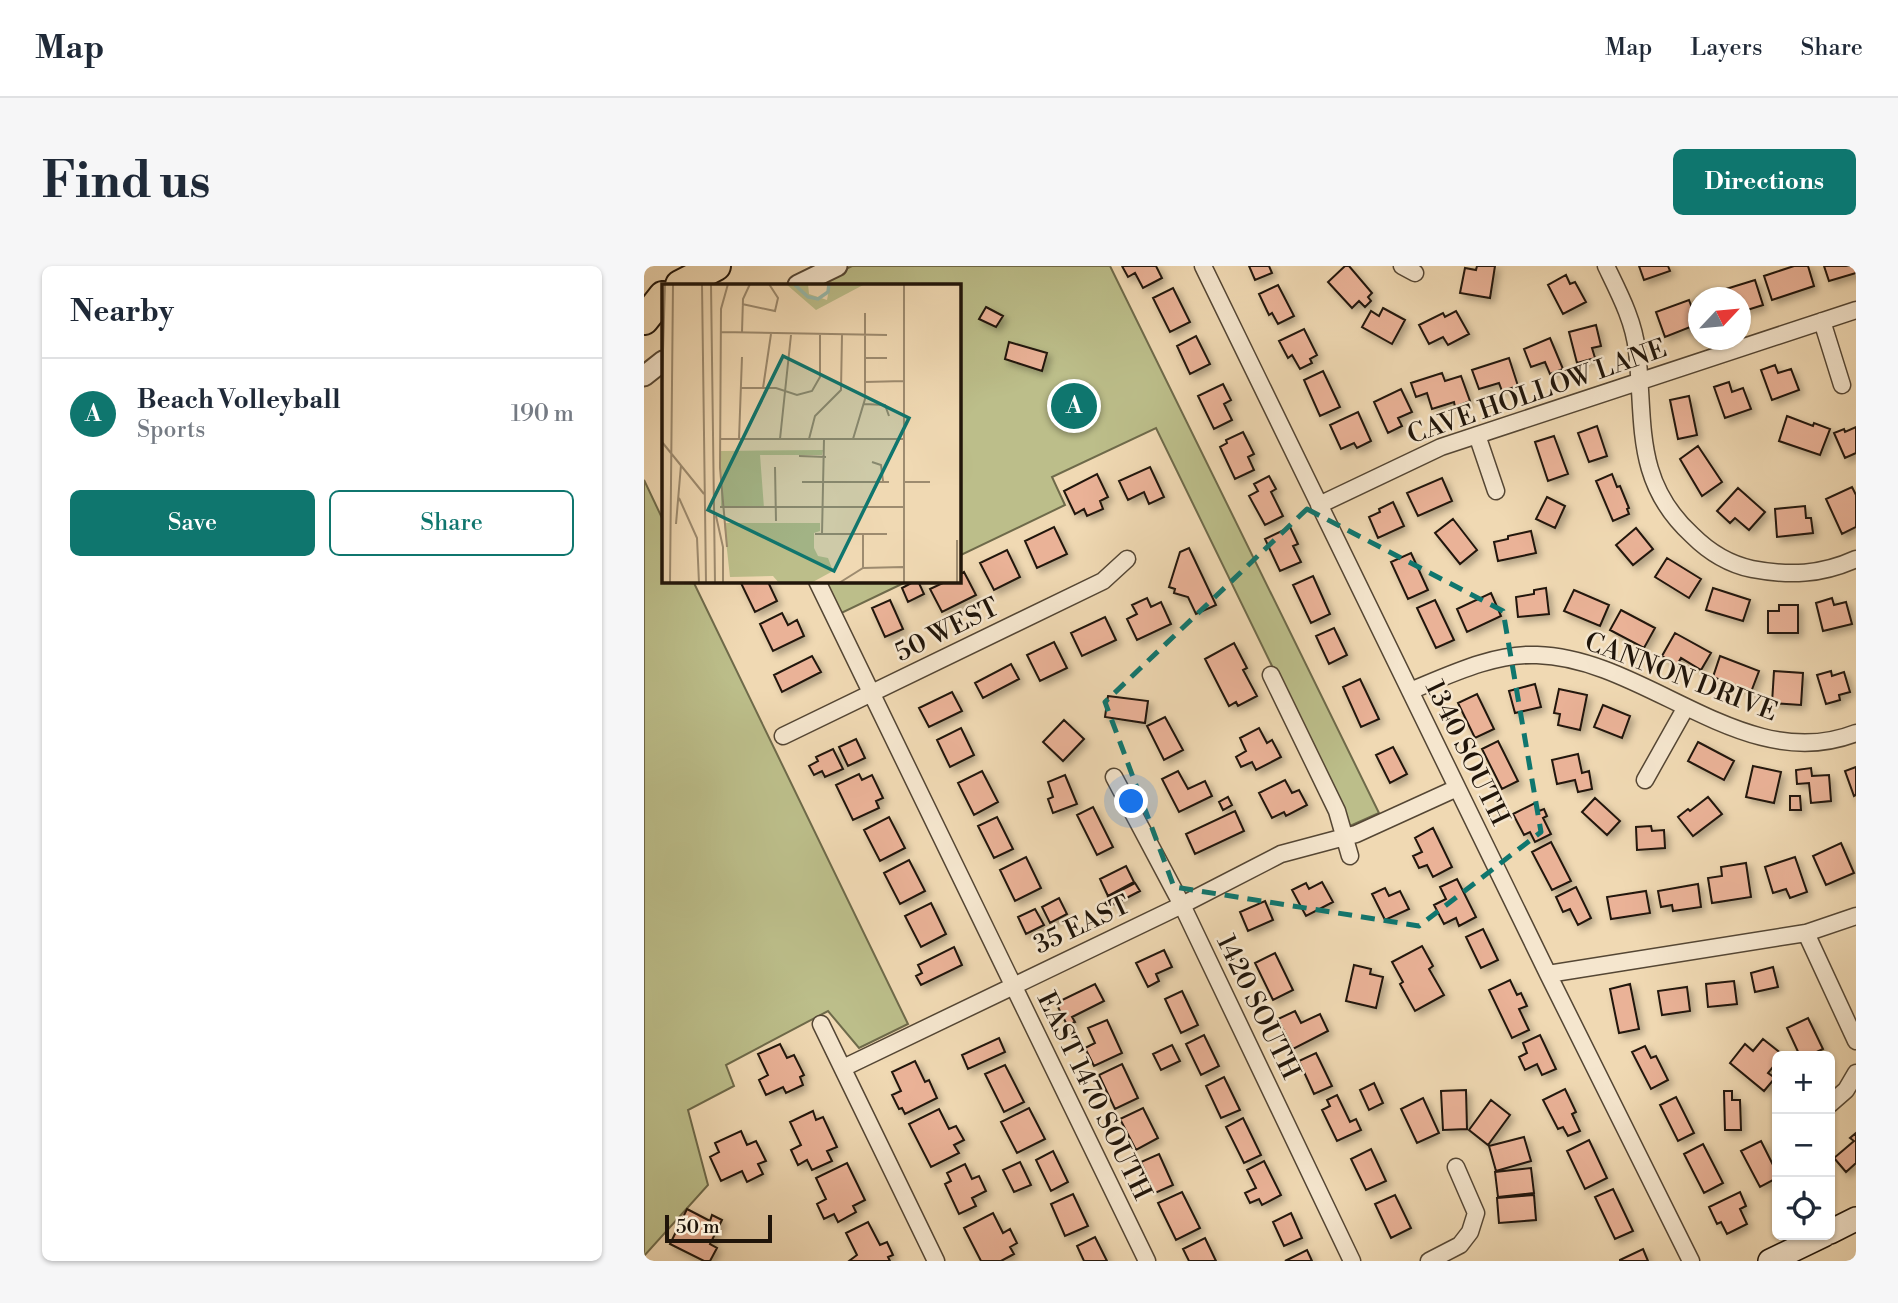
<!DOCTYPE html>
<html lang="en">
<head>
<meta charset="utf-8">
<style>
  body { margin:0; font-family:"Libre Bodoni",serif; background:#f6f6f7; color:#1f2937 }
  .controls { position:absolute; right:21px; bottom:21px; display:grid; overflow:hidden; border-radius:10px; box-shadow:0 2px 5px #0004 }
  .controls button { width:63px; height:63px; display:grid; place-items:center; padding:0; border:0; border-bottom:2px solid #e0e1e3; background:#fff; color:#1f2937; font:35px sans-serif }
  .compass { position:absolute; left:1044px; top:21px; width:63px; height:63px; border-radius:50%; background:#fff; box-shadow:0 2px 5px #0004; rotate:64deg }
  .scale { position:absolute; left:21px; bottom:18px; width:107px; box-sizing:border-box; padding-left:7px; border:4px solid #20150a; border-top:0; font-size:19px; line-height:24px; white-space:nowrap; color:#20150a; -webkit-text-stroke:5px #f5e6ce; paint-order:stroke }
  .you { position:absolute; left:488px; top:536px; width:24px; height:24px; margin:-18px; border:5px solid #fff; border-radius:50%; background:#1a73e8; box-shadow:0 0 0 10px #1a73e833 }
  .badge { display:grid; place-items:center; width:46px; height:46px; border-radius:50%; background:#0f766e; color:#fff; font-size:23px; font-weight:700 }
  .pin { position:absolute; translate:-50% -50%; border:4px solid #fff; box-shadow:0 2px 7px #0006 }
  .list { margin:0; padding:0; list-style:none }
  h2 { display:flex; justify-content:space-between; align-items:center; height:91px; margin:0; padding:0 28px; font-size:30px }
  h2 small { font-size:23px; font-weight:400; color:#747a83 }
  .list li { display:grid; grid-template-columns:46px 1fr auto; gap:21px; align-items:center; box-sizing:border-box; height:112px; padding:0 28px; border-top:2px solid #e0e1e3 }
  .list b { display:block; font-size:26px; white-space:nowrap }
  .list p { margin:0; font-size:23px; white-space:nowrap; color:#747a83 }
  .list em { font-size:23px; font-style:normal; color:#747a83 }
  .actions { display:flex; gap:14px; padding:21px 28px }
  .actions a { flex:1; padding:16px 0; border:2px solid #0f766e; border-radius:10px; text-align:center; font-size:24px; color:#0f766e }
  .actions .main { background:#0f766e; color:#fff }
  .icon { flex:none; width:38px; height:38px; fill:none; stroke:currentColor; stroke-width:2; stroke-linecap:round; stroke-linejoin:round }
  .map { position:relative; flex:none; width:1212px; height:995px; overflow:hidden; border-radius:10px }
  header { display:flex; align-items:center; gap:42px; box-sizing:border-box; height:98px; padding:0 35px; background:#fff; border-bottom:2px solid #e0e1e3 }
  header strong { font-size:33px }
  nav { display:flex; gap:38px; margin-inline-start:auto; font-size:24px }
  .intro { display:flex; align-items:center; justify-content:space-between; box-sizing:border-box; height:168px; padding:0 42px }
  h1 { margin:0; font-size:49px }
  .button { padding:18px 32px; border-radius:10px; background:#0f766e; color:#fff; font-size:24px; font-weight:700 }
  main { display:flex; gap:42px; padding:0 42px }
  aside { flex:1; background:#fff; border-radius:10px; box-shadow:0 2px 5px #0004 }
  .map>svg:first-child { display:block }
</style>
</head>
<body>
<header>
<strong>Map</strong>
<nav><a>Map</a><a>Layers</a><a>Share</a></nav>
</header>
<div class="intro"><h1>Find us</h1><a class="button">Directions</a></div>
<main>
<aside>
<h2>Nearby<small></small></h2>
<ul class="list">
<li><span class="badge">A</span><div><b>Beach Volleyball</b><p>Sports</p></div><em>190 m</em></li>
</ul>
<div class="actions"><a class="main">Save</a><a>Share</a></div>
</aside>
<div class="map">
<svg width="1212" height="995" viewBox="0 0 1212 995">
  <defs>
    <filter id="shadow"><feDropShadow dx="4" dy="4" stdDeviation="3.5" flood-color="#0004"/></filter>
  </defs>
  <rect width="100%" height="100%" fill="#f0d9b3"/>
  <filter id="stains"><feTurbulence type="fractalNoise" baseFrequency=".00286" numOctaves="4"/><feColorMatrix values="0 0 0 0 .2 0 0 0 0 .09 0 0 0 0 .02 0 0 0 .5 -.17"/></filter>
  <radialGradient id="worn" r=".72"><stop offset=".6" stop-color="#630" stop-opacity="0"/><stop offset="1" stop-color="#630" stop-opacity=".3"/></radialGradient>
  <path fill="#bcbe8a" stroke="#6e6a4a" stroke-width="2" d="M208 0H466L735 547 706 560 512 162 408 211 421 239 315 290V19H169Z
    M0 214 19 254V315H49L264 758 215 782 184 745 82 799 90 820 44 844 64 919 0 990Z
    M168 315H264L187 352Z"/>
  <path fill="#eab297" stroke="#20150a" stroke-width="2" filter="url(#shadow)" d="M478 0H512L518 12 499 22 491 7 484 11Z
    M605 0H625L628 7 611 14Z
    M701 0H705L728 27 724 31 727 35 721 41 715 35 708 42 684 16Z
    M833 0H851L846 32 816 27 821 2 832 4Z
    M995 0H1024L1026 5 1000 14Z
    M1150 0H1164L1170 20 1128 34 1120 10Z
    M1180 0H1212V7L1185 15Z
    M922 9 926 18 931 16 942 36 919 48 904 19Z
    M1111 14 1119 39 1100 45 1097 44V32H1070L1069 27Z
    M634 19 650 50 634 58 628 47 625 49 615 28Z
    M529 22 546 56 526 66 509 32Z
    M1045 34 1054 58 1021 71 1012 46Z
    M342 41 359 50 352 61 335 53Z
    M739 42 761 54 748 78 718 61 727 45 735 50Z
    M812 45 825 68 804 79 799 71 785 78 775 59 799 47 801 51Z
    M952 59 957 80 948 82 951 92 933 97 925 66Z
    M660 63 673 89 666 93 668 97 656 103 648 89 644 92 635 75Z
    M552 70 566 98 546 108 533 80Z
    M906 72 919 103 906 108 901 96 887 101 880 83Z
    M365 76 403 87 398 105 361 93Z
    M865 92 874 120 858 125 855 117 835 123 828 104Z
    M1131 99 1134 107 1147 103 1155 124 1128 134 1117 104Z
    M679 105 696 141 676 150 660 114Z
    M798 107 801 115 817 110 826 135 811 141 810 136 788 143 783 127 772 131 767 117Z
    M1085 116 1088 126 1099 122 1107 143 1081 152 1070 121Z
    M579 118 587 134 580 138 588 154 570 163 554 130Z
    M757 123 768 146 754 152 758 160 744 167 730 136Z
    M1045 130 1053 169 1034 173 1026 134Z
    M714 146 727 175 713 182 710 177 697 183 686 159Z
    M1143 150 1169 160 1170 157 1186 163 1176 189 1135 175Z
    M953 160 963 190 945 196 934 167Z
    M1212 161V187L1201 192 1190 167 1200 163 1201 166Z
    M599 166 610 188 604 191 610 204 591 213 576 181 583 177 582 174Z
    M910 170 924 208 904 215 891 176Z
    M1054 180 1078 216 1058 230 1036 193Z
    M506 201 520 231 505 238 500 226 484 234 475 215Z
    M453 208 464 231 456 235 459 243 443 250 440 243 431 248 420 225Z
    M968 208 973 221 976 220 985 242 983 243 985 248 969 255 952 215Z
    M625 210 632 223 627 226 639 250 621 259 605 230 614 225 610 218Z
    M798 212 808 235 774 250 763 227Z
    M1208 221 1212 229V261L1198 268 1182 233Z
    M1094 222 1121 246 1105 264 1091 252 1086 257 1073 245Z
    M903 231 921 240 911 262 892 253Z
    M749 236 760 260 734 272 725 251 736 246 735 243Z
    M1161 240 1162 252H1167L1169 267 1133 271 1131 243Z
    M809 253 833 284 816 298 791 267Z
    M410 261 423 288 393 302 381 275Z
    M646 261 654 278 649 280 657 296 636 305 621 273Z
    M992 262 1009 283 989 299 972 279Z
    M887 265 892 287 854 295 850 276 864 273V270Z
    M545 282 572 339 552 348 544 331 530 327 531 323 525 321 536 286Z
    M363 284 376 311 350 324 336 297Z
    M767 287 784 324 764 333 747 296Z
    M1023 292 1057 313 1045 332 1011 311Z
    M320 306 332 329 298 346 286 323 303 315H315V309Z
    M669 310 686 348 667 357 649 319Z
    M96 315H126L124 316 133 335 111 346Z
    M271 315H274L280 328 264 336 258 322Z
    M902 322 905 348 874 351 872 331 890 328V324Z
    M1069 322 1106 334 1099 355 1062 344Z
    M930 324 965 339 956 360 920 345Z
    M847 327 857 350 823 366 813 343Z
    M503 332 507 341 517 336 527 358 493 374 483 353 493 348 488 339Z
    M1188 332 1190 339 1202 336 1208 358 1179 365 1172 337Z
    M246 334 259 363 241 371 228 342Z
    M791 334 810 374 792 382 773 342Z
    M1135 339H1154V367H1124V345H1135Z
    M977 344 1011 362 1000 382 966 364Z
    M138 347 144 359 153 354 160 370 129 385 116 358Z
    M461 351 472 374 438 390 427 367Z
    M690 362 703 389 685 398 672 370Z
    M1031 367 1067 387 1057 404 1037 392 1033 399 1018 390Z
    M410 376 423 402 396 415 383 389Z
    M590 377 603 402 599 404 613 430 594 440 592 436 585 440 561 393Z
    M168 390 177 406 138 426 130 409Z
    M1076 390 1115 405 1107 426 1069 411Z
    M367 398 375 413 339 432 331 417Z
    M1130 405 1159 407 1157 439 1128 437Z
    M1187 405 1188 410 1200 406 1206 426 1195 429 1196 434 1182 438 1173 409Z
    M716 413 735 453 717 461 699 421Z
    M891 418 897 441 871 447 865 425Z
    M915 423 943 429 936 464 914 459 916 448 910 447Z
    M308 426 318 445 285 461 275 442Z
    M833 428 850 463 831 472 814 437Z
    M464 430 504 435 501 457 461 451Z
    M959 439 986 450 978 472 950 461Z
    M521 451 539 484 520 494 503 460Z
    M420 454 440 473 419 495 399 476Z
    M317 462 330 489 306 501 293 474Z
    M615 462 623 477 628 474 637 491 612 504 608 496 597 501 592 491 602 485 596 472Z
    M212 473 221 492 204 500 195 481Z
    M854 475 874 515 858 523 838 483Z
    M1054 476 1090 495 1080 514 1044 495Z
    M749 481 763 508 746 517 732 489Z
    M189 483 199 503 181 511 178 505 170 509 165 500 174 495 172 491Z
    M934 488 938 507 945 505 948 523 934 526 931 514 913 518 908 494Z
    M1109 500 1137 506 1130 537 1102 531Z
    M1212 501V529L1210 530 1201 505Z
    M1167 502 1168 510 1185 509 1187 535 1167 537 1165 517 1153 518 1152 504Z
    M338 505 354 536 330 549 314 517Z
    M534 505 544 523 561 515 568 530 535 546 518 513Z
    M215 508 218 514 228 509 239 532 232 535 235 542 209 554 192 519Z
    M421 509 433 538 409 547 404 533 409 531 404 516Z
    M641 514 648 527 655 524 663 539 642 550 640 546 628 552 615 527Z
    M1146 530H1156L1157 544H1146Z
    M584 531 588 539 579 544 575 536Z
    M1064 531 1078 548 1049 570 1034 551 1044 543 1046 545Z
    M951 532 976 555 963 569 938 546Z
    M891 537 895 545 900 543 903 550 899 552 907 568 891 576 886 566 880 569 869 548Z
    M449 541 469 581 453 589 433 549Z
    M591 545 600 565 551 588 542 568Z
    M245 551 261 582 236 595 220 564Z
    M353 551 369 583 350 592 334 560Z
    M1007 560 1008 565 1020 564 1021 582 993 584 992 561Z
    M789 562 808 601 789 611 783 599 775 602 769 590 778 586 771 572Z
    M907 576 927 615 908 624 888 586Z
    M1197 577 1210 607 1182 619 1169 590Z
    M382 591 397 622 371 635 356 604Z
    M1151 591 1163 626 1146 632 1142 623 1129 627 1121 601Z
    M265 594 281 625 256 638 240 607Z
    M1102 597 1107 631 1068 637 1064 612 1078 610 1077 601Z
    M482 600 490 616 464 630 456 613Z
    M813 613 832 651 815 660 812 652 800 658 790 639 802 633 796 621Z
    M678 616 689 636 662 650 648 624 662 617 665 623Z
    M491 617 496 625 469 639 464 631Z
    M1054 618 1057 641 1029 645 1028 639 1017 641 1014 625Z
    M932 621 947 652 934 659 926 643 919 646 912 631Z
    M741 622 745 630 756 625 765 643 741 654 728 628Z
    M1002 625 1006 647 967 653 963 631Z
    M415 632 423 648 406 657 398 641Z
    M621 635 629 654 604 665 596 646Z
    M287 637 302 668 277 681 261 650Z
    M391 643 400 659 382 668 374 651Z
    M839 663 854 694 837 702 822 671Z
    M778 680 789 700 785 703 800 729 771 745 756 718 759 716 748 696Z
    M310 681 318 699 277 719 272 710 278 707 274 699Z
    M520 684 528 701 512 708 515 715 504 721 492 697Z
    M631 687 649 724 629 734 611 697Z
    M710 699 727 703 726 708 739 711 732 742 702 735Z
    M1129 701 1134 721 1111 726 1107 707Z
    M866 714 873 729 877 727 883 740 875 743 885 764 868 772 845 724Z
    M1090 715 1093 738 1064 741 1062 718Z
    M451 718 460 735 428 751 431 756 423 759 412 737Z
    M986 718 995 763 975 767 966 723Z
    M1043 721 1046 745 1018 749 1014 725Z
    M538 725 554 759 537 767 521 733Z
    M651 745 657 757 676 748 684 765 649 783 634 753Z
    M1164 752 1179 783 1164 790H1156L1143 762Z
    M463 754 478 787 450 800 441 782 451 777 444 762Z
    M560 769 575 800 557 809 542 778Z
    M896 769 912 803 898 809 893 798 881 804 875 791 883 787 879 777Z
    M355 772 361 786 324 803 318 789Z
    M1119 773 1139 789 1133 790V796L1124 807 1131 812 1120 825 1086 797 1101 778 1109 785Z
    M136 778 143 792 150 789 160 809 156 811 159 819 142 827 139 821 122 829 115 814 124 809 114 788Z
    M528 779 536 795 517 804 509 788Z
    M1001 780 1007 792 1012 790 1024 814 1007 823 988 786Z
    M672 787 688 820 670 828 655 795Z
    M271 795 281 816 285 814 293 832 261 848 258 842 255 843 248 829 257 825 248 806Z
    M478 798 494 832 471 843 455 809Z
    M361 799 380 836 360 846 341 808Z
    M580 811 596 844 577 852 562 820Z
    M730 817 739 837 725 844 716 824Z
    M921 823 932 846 928 848 936 865 924 870 919 861 914 863 899 834Z
    M822 824 823 863 799 864 797 825Z
    M1080 825H1088V834H1096L1097 864H1081Z
    M693 829 706 856 712 853 717 864 693 875 678 844 686 840 683 834Z
    M1032 831 1050 867 1034 875 1016 839Z
    M779 832 795 867 773 877 757 843Z
    M847 834 866 849 844 879 825 864Z
    M385 842 401 873 373 887 357 856Z
    M499 842 514 872 492 884 476 853Z
    M295 843 305 863 312 860 320 874 310 879 315 887 287 901 265 858Z
    M169 845 172 854 179 851 193 881 183 885 188 895 168 904 163 894 154 899 147 884 157 879 146 856Z
    M599 852 617 889 600 897 582 861Z
    M97 865 103 879 112 875 122 895 114 898 119 908 103 916 98 905 77 915 66 891 75 886 71 877Z
    M1212 867V897L1202 906 1190 892 1210 875 1206 872Z
    M880 871 887 895 852 905 845 880Z
    M945 874 963 912 941 923 923 885Z
    M1117 875 1133 907V912L1116 921 1097 885Z
    M1059 878 1079 917 1060 927 1040 888Z
    M727 883 742 915 722 924 707 893Z
    M409 885 424 916 407 925 392 894Z
    M515 888 529 919 511 927 497 896Z
    M620 895 637 929 618 939 615 933 606 937 601 927 612 922 603 904Z
    M376 896 387 919 370 926 359 904Z
    M203 897 221 934 209 940 212 946 194 956 190 948 180 953 173 938 182 933 172 912Z
    M321 898 328 913 335 910 342 925 328 932 332 940 315 948 301 918 307 915 303 907Z
    M887 902 890 927 854 931 851 906Z
    M969 923 989 965 971 973 951 931Z
    M538 926 556 962 532 974 514 937Z
    M1096 926 1102 940 1096 943 1103 958 1083 968 1077 956 1073 958 1065 941Z
    M429 928 444 960 421 970 407 938Z
    M751 929 767 962 747 972 731 938Z
    M890 929 892 954 855 957 853 932Z
    M43 943 66 955 68 949 78 954 66 978 73 982 66 995H60L26 978Z
    M349 947 359 967 366 963 373 977 366 981 370 988 357 995H337L320 962Z
    M647 947 658 972 640 980 629 956Z
    M224 956 236 979 243 976 249 989 244 991 246 995H205L213 989 202 967Z
    M451 971 463 995H440L433 980Z
    M561 972 572 995H545L539 983Z
    M999 983 1004 995H976V994Z
    M663 984 668 995H641Z"/>
  <g fill="none" stroke-linecap="round" stroke-linejoin="round">
    <g stroke="#544634" stroke-width="19">
      <path id="minor" d="M559 0 904 708 1047 995
        M758 0 771 7
        M962 0C975 27 990 55 993 85 1001 156 989 215 1048 269 1065 286 1084 298 1108 303 1145 310 1177 309 1212 293
        M1178 55 1198 119
        M833 169 852 225
        M675 239 797 181 1212 44
        M173 315 503 995
        M627 409 693 545 706 590
        M766 425C805 409 850 387 893 389 1002 392 1101 511 1212 467
        M139 470 459 315 483 293
        M470 511 538 639 708 995
        M1001 514 1042 441
        M1162 667 1212 775
        M904 708 1162 667 1212 650
        M177 758 292 995
        M199 802 538 639 637 588 712 568 813 522
        M1186 838 1202 824 1212 807
        M785 995 816 979 826 966 832 947 812 901"/>
    </g>
    <g stroke="#544634" stroke-width="23">
      <path id="tertiary" d="M154 19 193 0
        M0 110 19 95"/>
    </g>
    <g stroke="#20150a" stroke-width="26">
      <path id="secondary" d="M1186 966 1212 953
        M1126 995 1180 969"/>
    </g>
    <g stroke="#20150a" stroke-width="32">
      <path id="motorway" d="M36 19 72 0
        M0 54 19 30"/>
    </g>
    <use href="#minor" stroke="#f5e6ce" stroke-width="16"/>
    <use href="#tertiary" stroke="#f5e6ce" stroke-width="19"/>
    <use href="#secondary" stroke="#f5e6ce" stroke-width="23"/>
    <use href="#motorway" stroke="#f0d9b3" stroke-width="28"/>
  </g>
  <path fill="none" stroke="#0f766e" stroke-width="5" stroke-dasharray="14 9" stroke-linejoin="round" d="M663 243 859 345 897 566 775 660 530 621 461 436Z"/>
  <g text-anchor="middle" dominant-baseline="central" stroke-width="5" stroke-linejoin="round" paint-order="stroke">
    <g font-size="26" fill="#20150a" stroke="#f5e6ce">
      <text transform="translate(893 126) rotate(-19)">CAVE HOLLOW LANE</text>
      <text transform="translate(303 364) rotate(-26)">50 WEST</text>
      <text transform="translate(1037 411) rotate(21)">CANNON DRIVE</text>
      <text transform="translate(823 487) rotate(64)">1340 SOUTH</text>
      <text transform="translate(438 659) rotate(-25)">35 EAST</text>
      <text transform="translate(614 741) rotate(64)">1420 SOUTH</text>
      <text transform="translate(450 830) rotate(64)">EAST 1470 SOUTH</text>
    </g>
  </g>
  <g transform="translate(18 18)">
    <rect width="299" height="299" fill="#f0d9b3"/>
    <path d="M124 0H146L147 10 165 16 168 0H203L154 26ZM161 166 160 171H98L102 224H59V167ZM62 239H158V247L152 249V264L156 272 166 274 171 287 149 299H117L111 292 68 293Z" fill="#bcbe8a"/>
    <path fill="none" stroke="#9abaab" stroke-width="3.5" d="M132 0 146 13 156 15 166 8 167 0"/>
    <path fill="none" stroke="#9d8b6f" stroke-width="2" d="M40 0 44 299M49 0 53 299M80 20 113 27 116 14 107 0M59 48 225 51M80 48 81 15 88 0M203 74H225M203 98 242 97M0 100 3 0M78 104H114L135 111 150 107 158 93V51M101 104 109 50M202 120 223 121 227 132M58 155H242M77 155 80 73M118 155 129 51M147 155 153 132 179 106 180 51M191 155 203 115V29M0 158 42 210M137 172 164 173M210 178 219 181 221 197M113 183 114 237M140 198H227M242 198H268M17 214 35 254 37 299M58 223H242M54 232 61 263V299M14 240 19 181M153 250H225M160 250 162 155M201 250V284M295 256V299M65 263 58 184 59 25 66 0M8 299 11 0M177 299 201 284 241 283M242 299V0"/>
    <path fill="#0f766e" fill-opacity="0.15" stroke="#0f766e" stroke-width="3.5" d="M121 72 247 134 172 287 46 226Z"/>
    <rect width="299" height="299" fill="none" stroke="#20150a" stroke-width="3.5"/>
  </g>
  <rect width="100%" height="100%" filter="url(#stains)"/>
  <rect width="100%" height="100%" fill="url(#worn)"/>
</svg>
<div class="controls">
<button>+</button>
<button>−</button>
<button><svg class="icon" aria-label="locate" viewBox="0 0 24 24"><circle cx="12" cy="12" r="6"/><path d="M12 2v4M12 18v4M2 12h4M18 12h4"/></svg></button>
</div>
<svg class="compass" viewBox="-18 -18 36 36"><path d="M0-13l5 13h-10z" fill="#e53935"/><path d="M0 13l5-13h-10z" fill="#747a83"/></svg>
<div class="scale">50 m</div>
<div class="you"></div>
<div class="pin badge" style="left:430px;top:140px">A</div>
</div>
</main>
</body>
</html>
